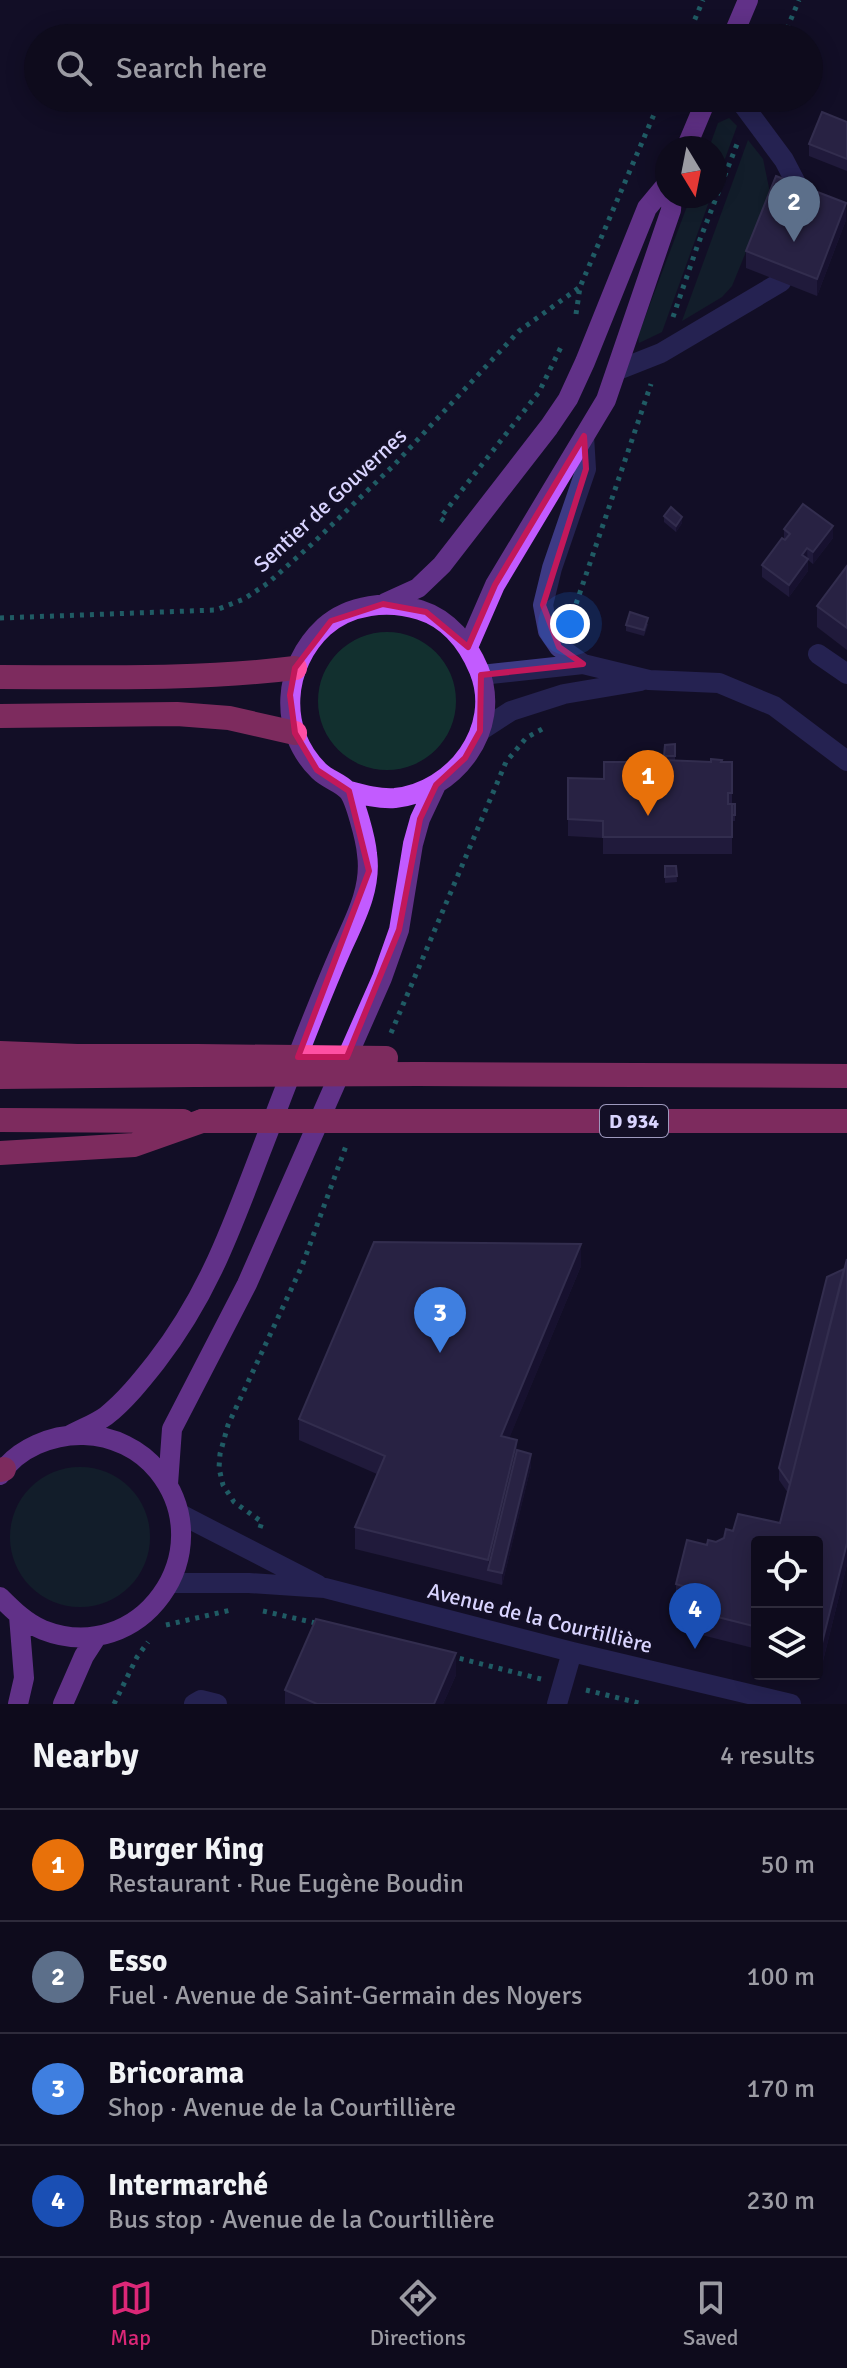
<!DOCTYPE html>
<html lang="en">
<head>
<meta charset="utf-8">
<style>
  body { margin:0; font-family:Signika,sans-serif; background:#1c1929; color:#f1f3f6 }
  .controls { position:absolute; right:24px; bottom:24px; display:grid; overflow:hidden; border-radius:8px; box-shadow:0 4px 20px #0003 }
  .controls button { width:72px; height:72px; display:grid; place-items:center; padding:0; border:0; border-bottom:2px solid #2e2b3b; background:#0e0b1c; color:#f1f3f6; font:40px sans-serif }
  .compass { position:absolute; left:655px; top:136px; width:72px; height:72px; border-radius:50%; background:#0e0b1c; box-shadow:0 4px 20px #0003; rotate:170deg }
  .you { position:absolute; left:570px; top:624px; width:28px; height:28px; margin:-20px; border:6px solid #fff; border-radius:50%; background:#1a73e8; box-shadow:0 0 0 12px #1a73e833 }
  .badge { display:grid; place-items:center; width:52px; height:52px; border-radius:50%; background:#db2777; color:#fff; font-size:26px; font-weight:700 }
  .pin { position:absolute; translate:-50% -66px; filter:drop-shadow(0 2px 4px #0008) }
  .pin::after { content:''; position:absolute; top:42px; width:28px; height:24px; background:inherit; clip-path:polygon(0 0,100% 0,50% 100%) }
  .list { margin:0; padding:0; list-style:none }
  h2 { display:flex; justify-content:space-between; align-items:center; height:104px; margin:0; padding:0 32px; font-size:34px }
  h2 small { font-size:26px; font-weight:400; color:#9b9ba3 }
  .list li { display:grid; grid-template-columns:52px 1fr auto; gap:24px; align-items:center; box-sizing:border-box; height:112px; padding:0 32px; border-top:2px solid #2e2b3b }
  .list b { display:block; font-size:30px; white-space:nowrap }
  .list p { margin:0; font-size:26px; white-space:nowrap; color:#9b9ba3 }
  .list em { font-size:26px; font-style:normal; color:#9b9ba3 }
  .icon { flex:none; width:44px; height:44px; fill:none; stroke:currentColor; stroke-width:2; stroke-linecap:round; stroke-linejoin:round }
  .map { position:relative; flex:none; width:847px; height:1704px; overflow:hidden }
  .search { position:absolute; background:#0e0b1c; box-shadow:0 4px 20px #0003; left:24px; right:24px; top:24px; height:88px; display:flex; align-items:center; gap:20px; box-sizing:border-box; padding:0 28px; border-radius:44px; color:#9b9ba3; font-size:30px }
  .sheet { height:552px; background:#0e0b1c }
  nav { display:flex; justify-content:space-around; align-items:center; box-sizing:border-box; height:112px; border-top:2px solid #2e2b3b; background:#0e0b1c; font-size:22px; color:#9b9ba3 }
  nav a { display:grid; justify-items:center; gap:4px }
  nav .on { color:#db2777 }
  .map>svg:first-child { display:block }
</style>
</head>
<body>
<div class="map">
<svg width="847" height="1704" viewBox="0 0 847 1704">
  <rect width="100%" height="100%" fill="#130f26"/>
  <path fill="#12302f" d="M729 118 737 126 715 186V148H709L718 123Z
    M748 140 763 159 770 193 732 286 722 297 682 321Z
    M691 196H711L662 332 639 343 638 336Z
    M318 701a69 69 0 1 1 138 0a69 69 0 1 1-138 0Z
    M10 1537a70 70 0 1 1 140 0a70 70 0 1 1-140 0Z"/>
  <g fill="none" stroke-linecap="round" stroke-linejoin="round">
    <path stroke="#2fb8b0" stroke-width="5" stroke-dasharray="4 6" stroke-linecap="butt" d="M687 38 703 0
      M783 38 799 0
      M576 314 580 287 661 98
      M673 317 697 247 739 139
      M444 521 440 518 539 392 562 345
      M0 618 216 610 244 599 268 583 311 545 394 465 519 331 580 287
      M580 633 575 607 651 384
      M391 1033 506 762 526 738 544 728
      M260 1528 262 1522 234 1502 223 1485 219 1468 220 1454 228 1425 302 1266 346 1146
      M263 1611 320 1624
      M166 1625 231 1610
      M450 1656 541 1679
      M586 1690 643 1704
      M114 1704 137 1657 148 1642"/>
    <path stroke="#3d3a85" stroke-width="20" d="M738 98 784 160 809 208
      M618 370 661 353 781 282 790 257
      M584 436 586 469 552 568 543 605 548 631 559 647 583 664 649 680 719 683 774 706 847 761
      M818 654 847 674
      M481 675 583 664
      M480 731 511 711 564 694 641 681
      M180 1514 318 1585
      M171 1583H249L325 1588 572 1652 791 1704
      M194 1704 201 1700 217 1704
      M557 1704 572 1652"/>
    <path stroke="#c25bff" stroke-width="20" d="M732 38 748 0
      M686 148 707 98
      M385 603 418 588 442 565 549 427 568 399 585 362 647 208 667 184
      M468 647 495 585 606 400 671 210 672 196
      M70 1435C81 1429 95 1424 106 1416 125 1401 141 1381 156 1362 208 1295 231 1229 261 1151 287 1084 312 1016 341 950 355 919 372 888 367 854 366 841 355 797 347 790 339 782 327 779 319 771 277 730 283 665 324 627 350 604 388 600 420 610 449 619 468 644 479 670 503 729 454 792 395 798 379 799 364 795 349 791
      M0 1475C17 1448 53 1434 84 1435 113 1436 140 1449 158 1471 223 1552 140 1668 43 1630 26 1623 13 1610 0 1597
      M168 1484 172 1429 247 1284 382 978 399 930 413 844 420 819 436 785
      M18 1704 24 1678 19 1616
      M63 1704 84 1656 97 1636"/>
    <path stroke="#ff4fa3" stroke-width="24" d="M0 677C99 677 197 680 295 668
      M0 716 177 714 229 718 295 733
      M0 1053 77 1056H196
      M418 1074 847 1076
      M0 1077 194 1075
      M0 1120 183 1121
      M420 1121H847
      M0 1153 134 1145 202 1121
      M0 1470 4 1469"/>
    <path stroke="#ff4fa3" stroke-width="24" d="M196 1056 386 1058
      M194 1075 418 1074
      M202 1121H420"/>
  </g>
  <path fill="#312854" d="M847 122V171L809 156V144Z
    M846 220 817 296 746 268V251Z
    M664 516 682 523 676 532 664 522Z
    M784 529 833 538 813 564 808 560V571L789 597 762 577V565L784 539Z
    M847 566V650L817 627V606Z
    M648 624 644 636 626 631V625Z
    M675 744V760L732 762V804H735V821H732V854H603V838L568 836V778L604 779 664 762 665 745Z
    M665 866H676L677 882 665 883Z
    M847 1259V1564L822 1665 817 1664V1542H757V1649L690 1632V1610L676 1606V1584L707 1545 724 1538 733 1531 780 1523 788 1493 779 1480V1468Z
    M581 1266 509 1438 517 1450 531 1466 502 1585 355 1549V1527L377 1474 299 1440V1419Z
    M456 1675 443 1704H285V1690Z"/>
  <path fill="#1d163a" d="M846 203V220L817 296V279Z
    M682 517V523L676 532V526Z
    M833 526V538L813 564V552Z
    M807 548 808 571 789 597V585L802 555Z
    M581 1244V1266L501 1458V1436Z
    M517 1440V1462L488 1570V1560Z
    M531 1454V1466L502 1585V1573Z
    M847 1543V1564L822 1665V1643Z
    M456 1653V1675L443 1704H434Z"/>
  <path fill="#433a66" stroke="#5a527e" stroke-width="2" d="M822 112 847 122V159L809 144Z
    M776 176 846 203 817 279 746 251Z
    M803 504 833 526 813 552 807 548 802 555 808 559 789 585 762 565 782 538 785 540 790 534 784 529Z
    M671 507 682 517 676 526 664 516Z
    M847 566V628L817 606Z
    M630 612 648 618 644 630 626 625Z
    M675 744V756H664L665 745Z
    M711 759 722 760 721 762H732V793H728V804H732V837H603V821L568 819V778L604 779V762H664V760L711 762Z
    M728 804H735V815H732V804Z
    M665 866H676L677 876 665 877Z
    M374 1242 581 1244 501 1436 517 1440 488 1560 355 1527 385 1456 299 1419Z
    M847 1259V1543L822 1643 817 1642V1542H757V1627L690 1610 696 1590 676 1584 687 1540 707 1545 708 1540 716 1542 724 1538 726 1529 733 1531 738 1514 780 1523Z
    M844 1269 790 1484 779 1468 827 1277Z
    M517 1450 531 1454 502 1573 488 1570Z
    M316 1619 456 1653 434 1704H317L285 1690Z"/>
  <path d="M0 0H847V1704H0ZM584 436 586 469 543 605 559 647 583 664 481 675 480 731 465 758 436 785 420 819 399 930 347 1057H298L369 871 349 791 317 770 295 733 290 695 295 668 331 621 383 604 426 612 468 647 495 585Z" fill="#130f26" fill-opacity=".55" fill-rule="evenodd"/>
  <path fill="none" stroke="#c2185b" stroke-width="6" stroke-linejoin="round" d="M584 436 586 469 543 605 559 647 583 664 481 675 480 731 465 758 436 785 420 819 399 930 347 1057H298L369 871 349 791 317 770 295 733 290 695 295 668 331 621 383 604 426 612 468 647 495 585Z"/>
  <g text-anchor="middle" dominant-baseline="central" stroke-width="6" stroke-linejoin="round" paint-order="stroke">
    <rect fill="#130f26" stroke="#9e99be" stroke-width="2" x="600" y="1105" width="68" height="32" rx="6"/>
    <g font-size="20" font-weight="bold" fill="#d9d4ff">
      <text x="634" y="1121">D 934</text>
    </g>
    <g font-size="22" fill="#d9d4ff" stroke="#130f26">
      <text transform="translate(330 500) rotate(-43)">Sentier de Gouvernes</text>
      <text transform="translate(540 1618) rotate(14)">Avenue de la Courtillière</text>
    </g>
  </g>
</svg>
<div class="controls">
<button><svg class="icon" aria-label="locate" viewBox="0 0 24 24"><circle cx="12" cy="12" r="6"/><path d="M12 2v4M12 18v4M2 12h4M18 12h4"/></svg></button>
<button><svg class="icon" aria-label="layers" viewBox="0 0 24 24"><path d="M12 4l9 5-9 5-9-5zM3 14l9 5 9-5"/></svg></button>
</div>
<svg class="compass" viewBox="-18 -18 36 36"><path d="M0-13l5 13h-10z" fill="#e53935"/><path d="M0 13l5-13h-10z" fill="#9b9ba3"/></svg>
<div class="you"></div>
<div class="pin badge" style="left:648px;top:816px;background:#e8710a">1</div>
<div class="pin badge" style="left:794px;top:242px;background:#5c6f8a">2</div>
<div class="pin badge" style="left:440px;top:1353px;background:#3f7fe0">3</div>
<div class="pin badge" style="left:695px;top:1649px;background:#1a4fb4">4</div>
<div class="search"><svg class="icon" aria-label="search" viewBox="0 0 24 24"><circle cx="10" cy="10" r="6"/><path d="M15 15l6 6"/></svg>Search here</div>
</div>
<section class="sheet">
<h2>Nearby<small>4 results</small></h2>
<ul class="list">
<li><span class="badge" style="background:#e8710a">1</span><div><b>Burger King</b><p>Restaurant · Rue Eugène Boudin</p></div><em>50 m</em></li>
<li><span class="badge" style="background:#5c6f8a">2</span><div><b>Esso</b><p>Fuel · Avenue de Saint-Germain des Noyers</p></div><em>100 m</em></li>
<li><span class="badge" style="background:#3f7fe0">3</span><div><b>Bricorama</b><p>Shop · Avenue de la Courtillière</p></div><em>170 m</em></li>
<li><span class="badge" style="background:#1a4fb4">4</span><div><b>Intermarché</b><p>Bus stop · Avenue de la Courtillière</p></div><em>230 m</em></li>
</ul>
</section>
<nav>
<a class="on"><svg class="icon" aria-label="map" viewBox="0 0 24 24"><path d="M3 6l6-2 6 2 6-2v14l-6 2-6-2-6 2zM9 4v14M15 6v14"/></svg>Map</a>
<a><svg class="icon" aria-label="directions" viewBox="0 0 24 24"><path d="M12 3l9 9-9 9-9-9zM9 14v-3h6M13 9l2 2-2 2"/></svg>Directions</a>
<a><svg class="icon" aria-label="saved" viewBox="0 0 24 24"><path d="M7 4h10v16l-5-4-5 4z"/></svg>Saved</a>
</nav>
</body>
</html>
